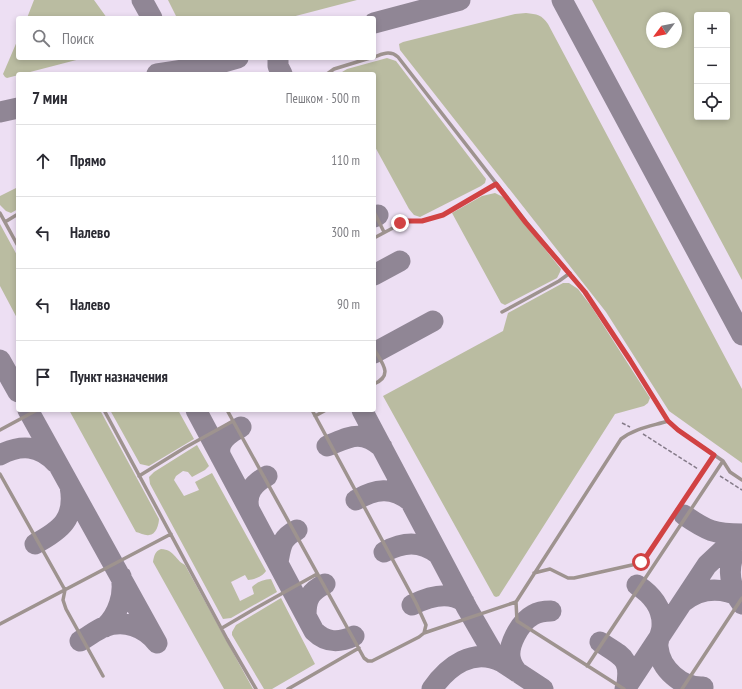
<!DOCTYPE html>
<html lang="ru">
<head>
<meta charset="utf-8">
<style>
  body { margin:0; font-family:"PT Sans Narrow",sans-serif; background:#f7f7f7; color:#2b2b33 }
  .controls { position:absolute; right:12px; top:12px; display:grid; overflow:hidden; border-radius:4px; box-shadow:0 2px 6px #0003 }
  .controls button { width:36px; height:36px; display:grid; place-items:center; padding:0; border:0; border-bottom:1px solid #e1e1e2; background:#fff; color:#2b2b33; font:20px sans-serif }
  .compass { position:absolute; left:646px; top:12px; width:36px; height:36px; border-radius:50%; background:#fff; box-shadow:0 2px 6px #0003; rotate:238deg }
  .stop { position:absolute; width:12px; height:12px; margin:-9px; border:3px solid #d14243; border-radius:50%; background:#fff }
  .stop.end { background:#d14243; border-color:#fff; box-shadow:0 1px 4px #0008 }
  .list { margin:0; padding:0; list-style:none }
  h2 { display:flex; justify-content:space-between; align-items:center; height:52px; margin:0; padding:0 16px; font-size:17px }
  h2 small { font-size:13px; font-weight:400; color:#7c7c81 }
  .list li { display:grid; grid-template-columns:26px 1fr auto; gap:12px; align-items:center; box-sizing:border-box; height:72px; padding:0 16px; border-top:1px solid #e1e1e2 }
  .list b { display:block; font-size:15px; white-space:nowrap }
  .list em { font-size:13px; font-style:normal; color:#7c7c81 }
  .icon { flex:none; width:22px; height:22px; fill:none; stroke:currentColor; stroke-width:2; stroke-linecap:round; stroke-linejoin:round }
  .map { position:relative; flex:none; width:742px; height:689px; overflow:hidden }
  .search { position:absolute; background:#fff; box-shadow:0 2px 6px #0003; left:16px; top:16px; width:360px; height:44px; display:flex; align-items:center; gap:10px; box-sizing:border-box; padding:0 14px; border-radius:4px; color:#7c7c81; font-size:15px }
  .panel { position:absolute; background:#fff; box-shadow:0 2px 6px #0003; left:16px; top:72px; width:360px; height:340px; border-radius:4px }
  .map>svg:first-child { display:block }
</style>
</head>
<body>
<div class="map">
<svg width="742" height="689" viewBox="0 0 742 689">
  <rect width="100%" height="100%" fill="#eddff3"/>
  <path fill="#babca1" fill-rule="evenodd" d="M34 0H94L107 18H27Z
    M168 0H357L288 18H177Z
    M592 0H742V280ZM697 15H727V117H697ZM652 18H676V42H652Z
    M526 13C537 14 542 15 548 24L742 389V463L669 411 606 312 400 50 399 44 403 42 515 14Z
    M18 39V58H84L7 78 5 77 3 74Z
    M387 58 396 61 486 179 485 183 481 186 420 217 414 215 409 209 374 145V74H341L342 72 347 69Z
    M18 187V209L11 213 6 211 0 205V196Z
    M495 193 503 197 561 269 560 272 557 278 505 305 501 303 452 213 482 196Z
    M0 224 18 257V320L0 286Z
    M563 283H569L578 289 591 306 650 398 648 403 644 406 615 414 499 596 496 597 494 596 383 396 503 331 508 313Z
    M69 410H100L159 519C159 524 156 535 149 535 146 536 140 533 136 532Z
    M110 410H178L194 439 149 466 140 464Z
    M197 445 209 466 205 470 192 477 188 472 183 471 176 476 174 480 184 496 199 490 195 482 212 473 266 571C263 576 254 580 248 580L245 575 231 582 240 601 254 594 252 587C257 582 264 579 271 579L277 592 231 618 223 619 150 484 149 477 154 472Z
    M161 549C175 550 174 559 185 565L253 689H224L153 562C154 556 155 551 161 549Z
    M281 598 315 664 272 689H264L232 635V632L236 625Z"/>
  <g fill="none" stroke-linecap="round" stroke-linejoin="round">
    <path stroke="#908695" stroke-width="21" d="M142 0 152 18
      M562 0 742 335
      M374 23 460 0
      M278 58V66L282 74
      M157 74 210 66 238 58
      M0 112 18 108
      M374 217 378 215
      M374 275 400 261
      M374 353 433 321
      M0 360 18 392
      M28 410 157 643C145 627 124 619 104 627 96 630 88 637 80 641
      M196 410 314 631C326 643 339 643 354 636
      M362 410 467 608 489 646 495 656 502 662 543 689
      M327 446C350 437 360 429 382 447
      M0 455C21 444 39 445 56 463
      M221 457C215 443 229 433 241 427
      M356 500C375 489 392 486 410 501
      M249 509C245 493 254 483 267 476
      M684 515C707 531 714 534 742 534
      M742 541C726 560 727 585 742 604
      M35 544C61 530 76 519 70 486
      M384 552C403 542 420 540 438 554
      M278 562C281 546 281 538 297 530
      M637 585C651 594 663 608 662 626 662 633 657 640 658 647 660 669 682 688 703 687
      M683 602C701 587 721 587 742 597
      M412 605C428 597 448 590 464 602
      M306 615C306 598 311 591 325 584
      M105 627C118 615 125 594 121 576
      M600 642C623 657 632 658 626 689
      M517 672C515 669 512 665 511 661 506 647 520 622 533 615 538 612 544 611 551 611
      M432 689C448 666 473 647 502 662
      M625 689 707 565 723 550 742 538"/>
    <path stroke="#857b89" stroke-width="1.5" stroke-dasharray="4 2" stroke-linecap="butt" d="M622 423 630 427
      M643 434 698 469
      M720 476 742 490"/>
    <path stroke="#9e938f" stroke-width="3.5" d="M374 57C383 54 390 50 398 57L527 223 585 292 630 360 668 421 678 430 723 461 730 472 742 480
      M327 74 334 69 370 58
      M374 212 384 232
      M0 213 18 246
      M5 222 18 214
      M374 238 406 221H422L443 215 496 184
      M502 312 559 281 570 273
      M374 349C382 363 394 375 374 384
      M104 410 227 639 256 689
      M227 410 364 658 368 661H372L419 637 424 633 426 625 416 603 312 410
      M315 416 326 410
      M0 430 37 410
      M0 474 65 590 63 600 66 609 103 676
      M139 476 186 447 233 421
      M534 573 550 569 568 578H574L632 565 641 562 646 557 714 455
      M516 602 621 439C635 428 652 426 668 421
      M0 624 171 534
      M222 628 256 608 317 574
      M424 633 516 602 517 621 624 689
      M587 666 723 461
      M288 689 359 648
      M682 689 742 598"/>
  </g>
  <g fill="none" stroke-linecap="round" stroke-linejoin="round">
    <path stroke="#d14243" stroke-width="5" d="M400 223 406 221H422L443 215 496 184 526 223 585 292 630 360 668 421 678 430 714 455 646 557 641 562"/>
  </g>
</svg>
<div class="controls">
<button>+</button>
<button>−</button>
<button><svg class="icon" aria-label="locate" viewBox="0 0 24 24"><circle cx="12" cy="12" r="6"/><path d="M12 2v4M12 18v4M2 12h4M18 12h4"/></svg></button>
</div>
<svg class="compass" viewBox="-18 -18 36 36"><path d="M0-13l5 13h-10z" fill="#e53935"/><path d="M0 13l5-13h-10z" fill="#7c7c81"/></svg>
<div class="stop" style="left:641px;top:562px"></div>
<div class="stop end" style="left:400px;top:223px"></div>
<div class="search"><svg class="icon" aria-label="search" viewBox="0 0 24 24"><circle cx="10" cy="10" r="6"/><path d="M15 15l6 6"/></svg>Поиск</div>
<section class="panel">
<h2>7 мин<small>Пешком · 500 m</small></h2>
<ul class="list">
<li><svg class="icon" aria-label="ahead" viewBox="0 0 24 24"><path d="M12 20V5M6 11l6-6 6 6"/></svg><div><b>Прямо</b></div><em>110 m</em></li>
<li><svg class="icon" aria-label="left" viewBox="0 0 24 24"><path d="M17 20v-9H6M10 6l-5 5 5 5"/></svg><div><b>Налево</b></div><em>300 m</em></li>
<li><svg class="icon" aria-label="left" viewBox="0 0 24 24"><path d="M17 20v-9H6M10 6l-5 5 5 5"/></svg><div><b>Налево</b></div><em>90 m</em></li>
<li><svg class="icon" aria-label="arrive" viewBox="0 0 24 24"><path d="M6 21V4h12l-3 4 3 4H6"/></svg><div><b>Пункт назначения</b></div></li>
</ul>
</section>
</div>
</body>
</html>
